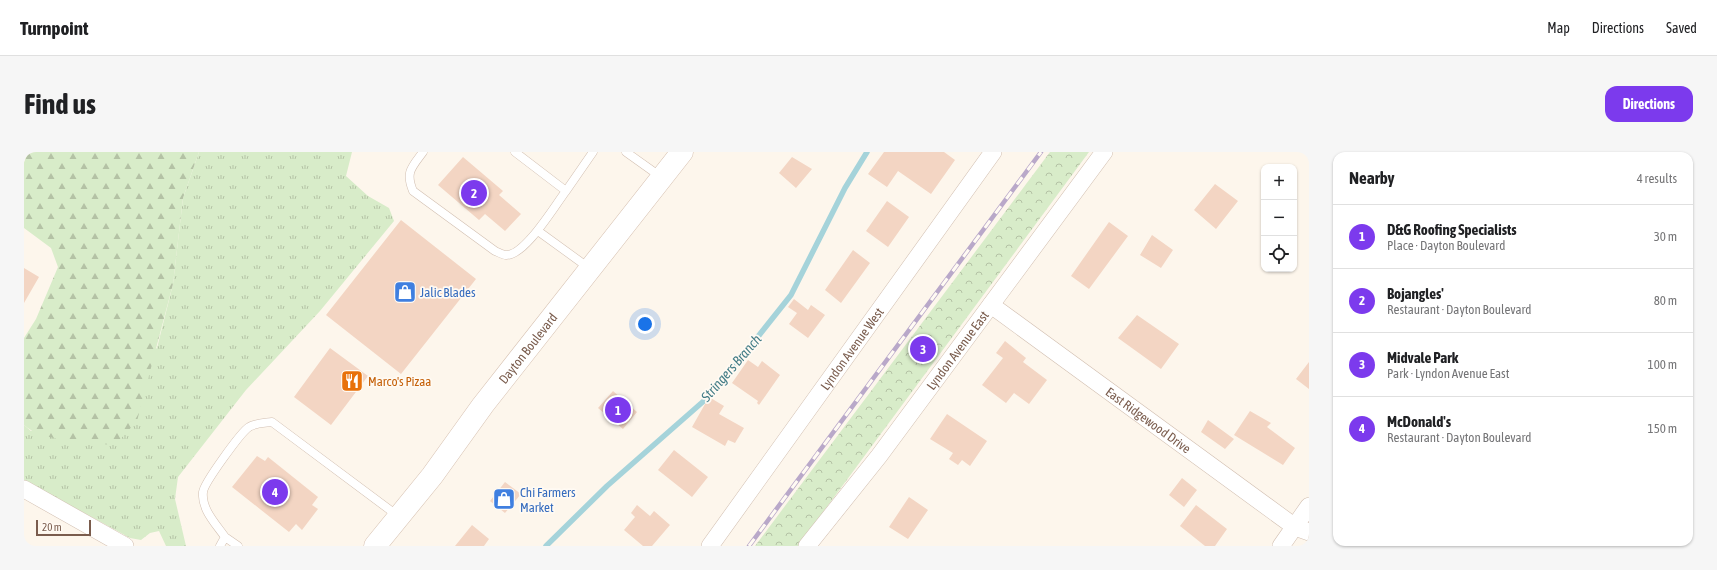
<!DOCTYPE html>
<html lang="en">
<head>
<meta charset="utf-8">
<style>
  body { margin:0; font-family:"Asap Condensed",sans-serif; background:#f6f6f6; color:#202124 }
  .controls { position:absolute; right:12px; top:12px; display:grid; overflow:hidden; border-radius:8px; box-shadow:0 1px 3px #0004 }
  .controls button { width:36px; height:36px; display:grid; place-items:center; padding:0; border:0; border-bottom:1px solid #e0e0e0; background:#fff; color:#202124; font:20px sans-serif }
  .scale { position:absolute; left:12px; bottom:10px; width:55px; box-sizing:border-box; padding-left:4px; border:2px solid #7a5c4d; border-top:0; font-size:11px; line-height:14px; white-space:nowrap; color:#7a5c4d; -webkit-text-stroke:3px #fffaf3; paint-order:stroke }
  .you { position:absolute; left:621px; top:172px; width:14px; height:14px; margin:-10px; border:3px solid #fff; border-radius:50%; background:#1a73e8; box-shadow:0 0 0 6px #1a73e833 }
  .badge { display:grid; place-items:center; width:26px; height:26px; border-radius:50%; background:#7c3aed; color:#fff; font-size:13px; font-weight:700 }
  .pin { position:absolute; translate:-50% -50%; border:2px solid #fff; box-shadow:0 1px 4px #0006 }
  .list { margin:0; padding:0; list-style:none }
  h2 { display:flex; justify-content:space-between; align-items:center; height:52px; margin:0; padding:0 16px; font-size:17px }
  h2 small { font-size:13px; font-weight:400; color:#757577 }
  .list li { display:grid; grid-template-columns:26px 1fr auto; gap:12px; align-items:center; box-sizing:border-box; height:64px; padding:0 16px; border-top:1px solid #e0e0e0 }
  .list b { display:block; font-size:15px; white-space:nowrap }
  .list p { margin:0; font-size:13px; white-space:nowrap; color:#757577 }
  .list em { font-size:13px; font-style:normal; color:#757577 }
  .icon { flex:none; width:22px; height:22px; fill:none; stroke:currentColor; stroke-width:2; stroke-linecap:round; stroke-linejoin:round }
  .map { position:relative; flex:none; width:1285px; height:394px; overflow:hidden; border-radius:12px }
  header { display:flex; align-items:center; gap:24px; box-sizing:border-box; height:56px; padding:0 20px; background:#fff; border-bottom:1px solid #e0e0e0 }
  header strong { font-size:19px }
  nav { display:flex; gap:22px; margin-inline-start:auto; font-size:14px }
  .intro { display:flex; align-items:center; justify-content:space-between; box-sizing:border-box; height:96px; padding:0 24px }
  h1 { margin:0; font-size:28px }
  .button { padding:10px 18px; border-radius:12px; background:#7c3aed; color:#fff; font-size:14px; font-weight:700 }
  main { display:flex; gap:24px; padding:0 24px }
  aside { flex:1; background:#fff; border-radius:12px; box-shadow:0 1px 3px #0004 }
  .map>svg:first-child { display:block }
</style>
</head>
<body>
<header>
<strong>Turnpoint</strong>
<nav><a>Map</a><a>Directions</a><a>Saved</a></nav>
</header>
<div class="intro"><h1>Find us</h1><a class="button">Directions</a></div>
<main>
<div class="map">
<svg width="1285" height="394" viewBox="0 0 1285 394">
  <defs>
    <pattern id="grass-tufts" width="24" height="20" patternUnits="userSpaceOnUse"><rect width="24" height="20" fill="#d8ecc9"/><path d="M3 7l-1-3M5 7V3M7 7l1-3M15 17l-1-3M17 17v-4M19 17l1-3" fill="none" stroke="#b4c2a5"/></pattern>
    <pattern id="forest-firs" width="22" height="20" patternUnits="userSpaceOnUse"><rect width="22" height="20" fill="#d8ecc9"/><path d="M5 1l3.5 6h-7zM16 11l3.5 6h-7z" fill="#b4c2a5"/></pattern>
    <pattern id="park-crowns" width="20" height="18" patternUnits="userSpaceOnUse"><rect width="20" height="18" fill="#d8ecc9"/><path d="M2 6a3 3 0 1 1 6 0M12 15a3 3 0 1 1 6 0" fill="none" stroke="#b4c2a5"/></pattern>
  </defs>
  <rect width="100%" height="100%" fill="#fdf6ec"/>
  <path fill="url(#grass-tufts)" d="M175 0H328L322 24 344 44 365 56 370 69 296 159 222 238 154 325 151 347 162 394H142L135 379 126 381 117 388 106 386 0 328V273L7 279 133 196 149 132 159 46Z"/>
  <path fill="url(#forest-firs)" d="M4 0H175L159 46 149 132 113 269 91 293C67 291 18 290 0 273V186L12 167 34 115 27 96 0 76V10Z"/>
  <path fill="url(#park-crowns)" d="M1026 0H1065L774 394H731Z"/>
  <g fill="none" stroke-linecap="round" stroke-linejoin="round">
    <path stroke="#a5d3da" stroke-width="5.5" d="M522 394 583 334 690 240 767 143 821 36 843 0"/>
  </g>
  <path fill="#f3d5c3" d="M860 0H920L931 8 907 42 874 19 863 35 844 22Z
    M439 5 479 39 475 43 497 62 481 79 461 62 455 68 414 33Z
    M768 5 788 17 772 36 755 21Z
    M1191 32 1214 49 1192 77 1170 58Z
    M863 49 885 65 864 95 842 79Z
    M377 68 452 127 377 222 302 163Z
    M1085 70 1104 84 1065 137 1047 124Z
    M1128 83 1149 98 1137 116 1116 103Z
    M829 98 846 111 817 151 801 138Z
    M0 116 15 125 0 151Z
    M770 147 784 158 787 153 801 163 784 186 765 172 773 161 764 155Z
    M1113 163 1155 192 1137 217 1094 186Z
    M981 189 1002 206 999 210 1023 228 1005 252 990 241 982 251 958 233 979 206 972 201Z
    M306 196 344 224 307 273 270 245Z
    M724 208 734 215 738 209 756 223 735 253 733 251 734 249 708 231Z
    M1285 210V237L1272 227Z
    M589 239 613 260 599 277 574 256Z
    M685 245 700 254 695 262 720 276 711 291 704 288 701 294 668 275Z
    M1226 259 1247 271 1243 275 1271 296 1259 313 1210 283Z
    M923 262 963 289 946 314 938 308 934 313 925 307 929 301 906 287Z
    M1184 268 1210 287 1201 297 1177 280Z
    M650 298 684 325 668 345 634 318Z
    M233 304 241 309 244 305 294 345 288 353 294 357 278 378 272 372 265 380 208 335Z
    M1158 326 1173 338 1160 355 1145 343Z
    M481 330 497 342 481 361 466 349Z
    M885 345 904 358 884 387 865 375Z
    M613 353 626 364 630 359 646 373 628 394H619L600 378 611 365 607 361Z
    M1172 353 1203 377 1191 394H1181L1156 374Z
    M448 373 465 387 460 394H431Z"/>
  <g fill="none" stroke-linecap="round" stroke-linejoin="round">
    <g stroke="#d1beb0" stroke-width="9">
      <path id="service" d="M399 0C388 15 381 20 389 39L471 99C474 100 479 103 482 103 501 104 531 53 542 39L491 0
        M602 0 637 25
        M542 39 569 0
        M514 79 565 116
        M201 385 214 394
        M196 394 201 385C192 372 177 357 179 340 180 331 217 280 225 275 231 271 241 271 248 270L374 364"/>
    </g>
    <g stroke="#d1beb0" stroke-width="18">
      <g id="minor">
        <path id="s1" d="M967 153 1271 375 1285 380"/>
        <path d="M0 337 101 394"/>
        <path id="s2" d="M686 394 969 0"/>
        <path id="s3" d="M783 394 855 304 1080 0"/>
        <path d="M1257 394 1285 354"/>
      </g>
    </g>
    <g stroke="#d6c0b0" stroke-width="23">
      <g id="secondary">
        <path id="s4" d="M351 394 408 324 459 253 658 0"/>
      </g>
    </g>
    <use href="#service" stroke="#fff" stroke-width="8"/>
    <use href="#minor" stroke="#fff" stroke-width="17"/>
    <use href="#secondary" stroke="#fff" stroke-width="22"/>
    <g stroke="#b9a8c9" stroke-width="4.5">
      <path id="rail" d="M725 394 1017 0"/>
    </g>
    <use href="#rail" stroke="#fffaf3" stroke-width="3" stroke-dasharray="9" stroke-linecap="butt"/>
  </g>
  <defs>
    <g id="shop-square" transform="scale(1.15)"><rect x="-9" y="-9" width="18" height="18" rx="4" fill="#3f7fe0" stroke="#fffaf3"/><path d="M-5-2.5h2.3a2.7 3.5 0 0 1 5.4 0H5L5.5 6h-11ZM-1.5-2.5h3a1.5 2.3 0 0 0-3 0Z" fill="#fff"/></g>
    <g id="restaurant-square" transform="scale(1.15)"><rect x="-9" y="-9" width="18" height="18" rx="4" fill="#e8710a" stroke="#fffaf3"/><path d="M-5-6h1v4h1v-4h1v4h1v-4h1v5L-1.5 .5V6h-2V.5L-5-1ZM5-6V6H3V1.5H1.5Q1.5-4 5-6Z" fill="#fff"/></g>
  </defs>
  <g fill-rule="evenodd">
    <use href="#shop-square" x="381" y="140"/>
    <use href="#restaurant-square" x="328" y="229"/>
    <use href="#shop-square" x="480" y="347"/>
  </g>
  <g text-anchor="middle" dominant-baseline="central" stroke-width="3.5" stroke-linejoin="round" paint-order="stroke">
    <g font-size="13" fill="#366cbe" stroke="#fffaf3" text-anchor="start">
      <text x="396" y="140">Jalic Blades</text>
      <text x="496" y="340">Chi Farmers<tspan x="496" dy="15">Market</tspan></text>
    </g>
    <g font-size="13" fill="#7a5c4d" stroke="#fffaf3">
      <text stroke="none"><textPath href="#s4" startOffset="250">Dayton Boulevard</textPath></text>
      <text stroke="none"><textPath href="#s2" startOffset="243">Lyndon Avenue West</textPath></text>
      <text stroke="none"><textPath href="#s3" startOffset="247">Lyndon Avenue East</textPath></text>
      <text stroke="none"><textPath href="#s1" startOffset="195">East Ridgewood Drive</textPath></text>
    </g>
    <g font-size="13" fill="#c56008" stroke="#fffaf3" text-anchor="start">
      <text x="344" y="229">Marco's Pizaa</text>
    </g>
    <g font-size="14" font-style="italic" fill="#437c86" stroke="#fffaf3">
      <text transform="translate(707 216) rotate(-49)">Stringers Branch</text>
    </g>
  </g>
</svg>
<div class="controls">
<button>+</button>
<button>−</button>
<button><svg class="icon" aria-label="locate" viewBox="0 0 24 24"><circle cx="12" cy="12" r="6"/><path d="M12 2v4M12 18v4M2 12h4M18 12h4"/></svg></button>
</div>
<div class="scale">20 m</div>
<div class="you"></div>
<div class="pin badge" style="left:594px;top:258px">1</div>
<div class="pin badge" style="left:450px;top:41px">2</div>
<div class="pin badge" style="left:899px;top:197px">3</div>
<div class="pin badge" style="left:251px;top:340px">4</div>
</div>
<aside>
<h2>Nearby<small>4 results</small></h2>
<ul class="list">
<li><span class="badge">1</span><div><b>D&amp;G Roofing Specialists</b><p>Place · Dayton Boulevard</p></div><em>30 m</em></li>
<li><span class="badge">2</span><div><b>Bojangles'</b><p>Restaurant · Dayton Boulevard</p></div><em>80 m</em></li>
<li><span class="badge">3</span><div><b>Midvale Park</b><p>Park · Lyndon Avenue East</p></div><em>100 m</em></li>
<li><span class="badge">4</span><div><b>McDonald's</b><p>Restaurant · Dayton Boulevard</p></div><em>150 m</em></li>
</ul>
</aside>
</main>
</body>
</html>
